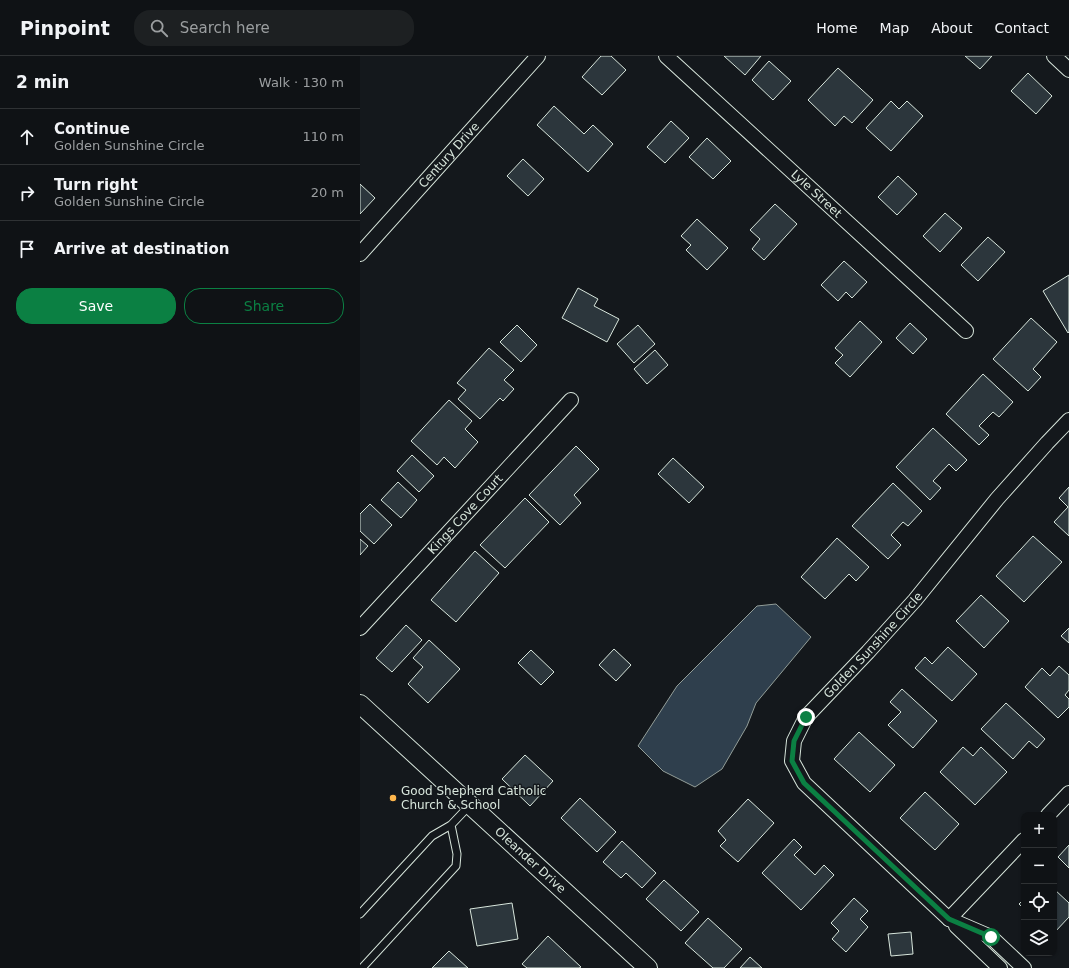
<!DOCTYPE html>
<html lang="en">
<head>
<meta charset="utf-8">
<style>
  body { margin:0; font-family:"DejaVu Sans",sans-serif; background:#1d2022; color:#f1f3f6 }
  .controls { position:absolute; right:12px; bottom:12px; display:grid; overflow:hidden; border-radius:8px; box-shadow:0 1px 3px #0004 }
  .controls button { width:36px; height:36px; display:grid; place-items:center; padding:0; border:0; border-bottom:1px solid #2f3234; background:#0f1215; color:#f1f3f6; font:20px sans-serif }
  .stop { position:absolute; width:12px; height:12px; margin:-9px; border:3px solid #0b8043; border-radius:50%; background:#fff }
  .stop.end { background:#0b8043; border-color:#fff; box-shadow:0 1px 4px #0008 }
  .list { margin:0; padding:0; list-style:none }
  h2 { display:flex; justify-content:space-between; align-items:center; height:52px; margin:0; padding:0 16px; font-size:17px }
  h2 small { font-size:13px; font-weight:400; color:#9b9ea0 }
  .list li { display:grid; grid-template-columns:26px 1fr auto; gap:12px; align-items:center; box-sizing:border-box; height:56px; padding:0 16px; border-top:1px solid #2f3234 }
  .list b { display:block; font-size:15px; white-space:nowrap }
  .list p { margin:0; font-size:13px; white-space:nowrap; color:#9b9ea0 }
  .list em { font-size:13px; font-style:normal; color:#9b9ea0 }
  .actions { display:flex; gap:8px; padding:12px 16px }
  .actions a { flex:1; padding:9px 0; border:1px solid #0b8043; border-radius:16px; text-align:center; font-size:14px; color:#0b8043 }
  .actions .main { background:#0b8043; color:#fff }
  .icon { flex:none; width:22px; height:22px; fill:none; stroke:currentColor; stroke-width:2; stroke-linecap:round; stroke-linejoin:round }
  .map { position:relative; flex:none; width:709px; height:912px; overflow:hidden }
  header { display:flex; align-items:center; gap:24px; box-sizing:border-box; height:56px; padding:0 20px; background:#0f1215; border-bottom:1px solid #2f3234 }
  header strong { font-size:19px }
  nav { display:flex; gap:22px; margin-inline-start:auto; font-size:14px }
  .search { width:280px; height:36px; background:#1d2022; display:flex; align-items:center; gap:10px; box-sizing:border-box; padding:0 14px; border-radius:16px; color:#9b9ea0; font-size:15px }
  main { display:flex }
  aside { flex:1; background:#0f1215 }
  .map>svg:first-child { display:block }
</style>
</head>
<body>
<header>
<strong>Pinpoint</strong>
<div class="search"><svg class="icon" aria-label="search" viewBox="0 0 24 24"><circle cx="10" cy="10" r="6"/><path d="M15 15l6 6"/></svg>Search here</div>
<nav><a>Home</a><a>Map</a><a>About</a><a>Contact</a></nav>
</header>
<main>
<aside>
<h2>2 min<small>Walk · 130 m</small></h2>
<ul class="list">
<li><svg class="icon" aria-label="ahead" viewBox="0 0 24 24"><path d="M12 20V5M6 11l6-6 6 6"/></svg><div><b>Continue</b><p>Golden Sunshine Circle</p></div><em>110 m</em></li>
<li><svg class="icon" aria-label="right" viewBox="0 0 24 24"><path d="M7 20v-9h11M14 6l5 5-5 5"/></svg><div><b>Turn right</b><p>Golden Sunshine Circle</p></div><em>20 m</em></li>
<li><svg class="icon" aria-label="arrive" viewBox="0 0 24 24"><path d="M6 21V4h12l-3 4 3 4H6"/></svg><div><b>Arrive at destination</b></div></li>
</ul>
<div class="actions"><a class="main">Save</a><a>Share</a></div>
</aside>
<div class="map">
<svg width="709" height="912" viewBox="0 0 709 912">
  <rect width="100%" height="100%" fill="#14181c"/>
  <path fill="#2f3f4d" stroke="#939e99" d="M416 548 451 581 396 647 387 670 362 713 335 731 303 715 278 690 317 630 397 550Z"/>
  <path fill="#2c363c" stroke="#d8e6dc" d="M241 0H251L266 14 242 39 222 21Z
    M364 0H401L385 19Z
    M605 0H632L620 13Z
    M409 5 431 25 413 44 392 24Z
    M478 12 513 44 492 67 484 60 475 70 448 44Z
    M668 17 692 40 676 58 651 35Z
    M531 45 539 53 547 45 563 60 531 95 506 72Z
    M194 50 224 78 233 69 253 88 228 116 177 69Z
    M311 65 329 82 305 107 287 91Z
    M347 82 371 105 353 123 329 101Z
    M163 103 184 123 168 140 147 120Z
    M538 120 557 138 537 159 518 141Z
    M0 128 15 142 0 158Z
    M415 148 437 168 404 204 392 193 400 183 390 174Z
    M585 157 602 172 580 196 563 180Z
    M337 163 368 192 347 214 326 194 331 189 321 180Z
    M628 181 645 196 618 225 601 209Z
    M484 205 507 226 492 242 486 236 478 245 461 229Z
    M709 219V276L708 277 683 235Z
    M218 232 238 243 234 250 259 263 247 286 202 262Z
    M671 262 697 286 673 313 681 321 668 335 633 303Z
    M500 265 522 286 490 321 475 307 483 299 475 292Z
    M550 267 567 283 553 298 536 282Z
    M157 269 177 289 161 306 140 286Z
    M278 269 295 288 274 307 257 288Z
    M129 292 154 314 144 324 154 333 143 345 140 342 120 363 98 343 106 334 97 327Z
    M295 294 308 309 287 328 274 313Z
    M623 318 653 346 639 361 633 356 619 370 629 379 619 389 586 358Z
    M89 344 112 365 105 373 118 386 95 412 84 401 77 409 51 385Z
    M573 372 607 404 596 415 589 408 573 425 581 432 570 444 536 411Z
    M216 390 239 413 214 439 221 447 200 469 169 439Z
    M52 399 74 420 59 436 37 415Z
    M313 402 344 431 329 447 298 418Z
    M38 426 57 444 41 462 21 444Z
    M533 427 562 455 548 470 543 466 531 479 541 489 528 503 492 470Z
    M709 431V480L694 466 708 451 699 442Z
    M165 442 189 466 145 512 120 489Z
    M10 448 32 469 14 488 0 475V458Z
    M673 480 702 506 664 546 636 520Z
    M477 482 509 511 496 525 489 518 465 543 441 521Z
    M0 483 8 490 0 499Z
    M115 495 139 517 96 566 71 544Z
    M621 539 649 565 624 592 596 565Z
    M46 569 62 584 32 616 16 602Z
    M709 572V587L701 580Z
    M69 584 100 613 68 647 48 628 63 611 53 602Z
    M588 591 617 618 592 645 555 612 565 601 572 608Z
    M254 593 271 609 256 625 239 609Z
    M171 594 194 616 181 629 158 607Z
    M699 610 709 619V634L705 639 709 643V651L698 662 665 631 682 612 690 620Z
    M542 633 577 665 553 692 528 669 541 656 530 646Z
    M646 647 685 683 677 692 669 685 653 703 621 673Z
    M499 676 535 709 510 736 474 703Z
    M603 691 613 700 621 691 647 716 615 749 580 716Z
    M165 699 193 725 170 750 142 723Z
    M565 736 599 768 575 794 540 762Z
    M220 742 256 776 237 796 201 762Z
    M388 743 414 767 378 806 360 790 366 784 358 775Z
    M434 783 442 791 434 799 455 819 464 809 474 819 441 854 402 817Z
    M262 785 296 817 282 832 266 817 261 822 243 806Z
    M709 789V812L698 801Z
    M304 824 339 856 321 875 286 843Z
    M694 833 709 847V861L694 877Z
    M494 842 508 855 500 863 508 871 486 896 472 883 479 875 471 867Z
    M664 843V853L659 848Z
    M152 847 158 883 117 890 110 853Z
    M348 862 382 893 364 912H353L325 887Z
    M551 876 553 898 531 900 528 878Z
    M188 880 221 911 219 912H167L162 908Z
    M89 895 108 912H72Z
    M390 901 402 912H380Z"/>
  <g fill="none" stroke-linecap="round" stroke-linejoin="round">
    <g stroke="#d8e6dc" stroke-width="9">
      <path id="service" d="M0 858 72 780 91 769 110 749
        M2 912 96 810 97 798 91 769"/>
    </g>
    <g stroke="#d8e6dc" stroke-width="16">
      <g id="minor">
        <path id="s1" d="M306 0 606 275"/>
        <path d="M694 0 709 14"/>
        <path id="s2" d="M0 198 178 0"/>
        <path id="s3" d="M0 572 211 344"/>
        <path d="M688 759 709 737"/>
        <path id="s4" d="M664 784 589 863 444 727 432 705 434 685 446 661 508 596 555 544 637 443 687 387 709 364"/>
        <path d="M589 863 631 881 664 912"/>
        <path d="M596 870 640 912"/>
      </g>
    </g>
    <g stroke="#d8e6dc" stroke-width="20">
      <g id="tertiary">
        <path id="s5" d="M0 648 288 912"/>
      </g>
    </g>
    <use href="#service" stroke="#14181c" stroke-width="7"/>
    <use href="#minor" stroke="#14181c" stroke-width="14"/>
    <use href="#tertiary" stroke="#14181c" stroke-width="18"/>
  </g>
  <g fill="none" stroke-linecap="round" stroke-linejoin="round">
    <path stroke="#0b8043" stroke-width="5" d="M446 661 434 685 432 705 444 727 589 863 631 881"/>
  </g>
  <circle fill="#ffb74d" stroke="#14181c" stroke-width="1.5" cx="33" cy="742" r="4"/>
  <g text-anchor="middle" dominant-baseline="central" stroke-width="3" stroke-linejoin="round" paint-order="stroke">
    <g font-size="12" fill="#d8e6dc" stroke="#14181c">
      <text stroke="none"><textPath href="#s2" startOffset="133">Century Drive</textPath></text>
      <text stroke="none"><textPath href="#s1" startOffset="204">Lyle Street</textPath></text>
      <text stroke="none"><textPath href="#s3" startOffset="155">Kings Cove Court</textPath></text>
      <text stroke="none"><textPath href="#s4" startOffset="478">Golden Sunshine Circle</textPath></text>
      <text stroke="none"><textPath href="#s5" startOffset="231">Oleander Drive</textPath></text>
    </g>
    <g font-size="12" fill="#d8e6dc" stroke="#14181c" text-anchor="start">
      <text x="41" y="735">Good Shepherd Catholic<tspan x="41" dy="14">Church &amp; School</tspan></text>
    </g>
  </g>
</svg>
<div class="controls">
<button>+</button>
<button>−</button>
<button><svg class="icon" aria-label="locate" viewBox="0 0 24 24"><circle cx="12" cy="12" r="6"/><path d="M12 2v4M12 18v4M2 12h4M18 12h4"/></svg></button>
<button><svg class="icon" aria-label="layers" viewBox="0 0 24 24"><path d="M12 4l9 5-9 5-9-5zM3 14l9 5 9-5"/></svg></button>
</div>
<div class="stop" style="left:631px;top:881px"></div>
<div class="stop end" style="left:446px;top:661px"></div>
</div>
</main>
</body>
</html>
